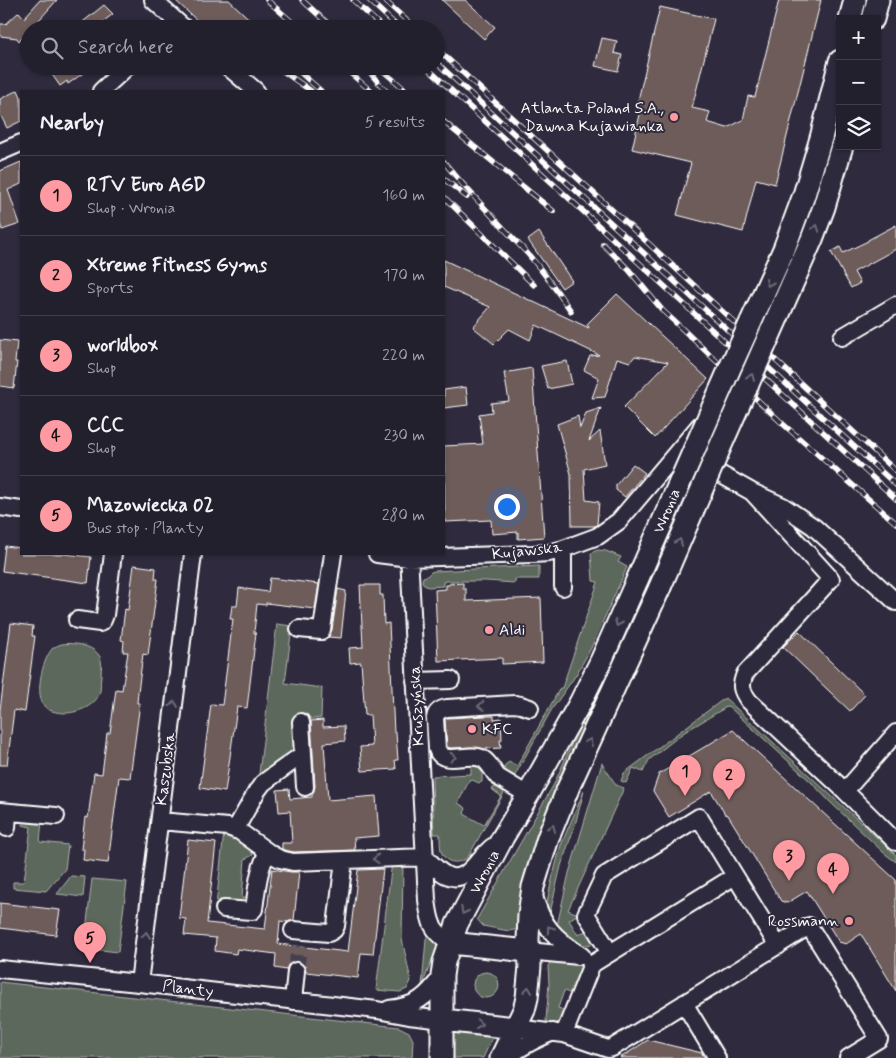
<!DOCTYPE html>
<html lang="en">
<head>
<meta charset="utf-8">
<style>
  body { margin:0; font-family:Mynerve,sans-serif; background:#2b2836; color:#f1f3f6 }
  .controls { position:absolute; right:15px; top:15px; display:grid; overflow:hidden; border-radius:0px; box-shadow:0 1px 4px #0004 }
  .controls button { width:45px; height:45px; display:grid; place-items:center; padding:0; border:0; border-bottom:1px solid #403e4a; background:#23202e; color:#f1f3f6; font:25px sans-serif }
  .you { position:absolute; left:506px; top:506px; width:18px; height:18px; margin:-12px; border:4px solid #fff; border-radius:50%; background:#1a73e8; box-shadow:0 0 0 8px #1a73e833 }
  .badge { display:grid; place-items:center; width:32px; height:32px; border-radius:50%; background:#ff9aa2; color:#111; font-size:16px; font-weight:700 }
  .pin { position:absolute; translate:-50% -41px; filter:drop-shadow(0 1px 2px #0008) }
  .pin::after { content:''; position:absolute; top:26px; width:18px; height:15px; background:inherit; clip-path:polygon(0 0,100% 0,50% 100%) }
  .list { margin:0; padding:0; list-style:none }
  h2 { display:flex; justify-content:space-between; align-items:center; height:65px; margin:0; padding:0 20px; font-size:21px }
  h2 small { font-size:16px; font-weight:400; color:#a3a3aa }
  .list li { display:grid; grid-template-columns:32px 1fr auto; gap:15px; align-items:center; box-sizing:border-box; height:80px; padding:0 20px; border-top:1px solid #403e4a }
  .list b { display:block; font-size:19px; white-space:nowrap }
  .list p { margin:0; font-size:16px; white-space:nowrap; color:#a3a3aa }
  .list em { font-size:16px; font-style:normal; color:#a3a3aa }
  .icon { flex:none; width:28px; height:28px; fill:none; stroke:currentColor; stroke-width:2; stroke-linecap:round; stroke-linejoin:round }
  .map { position:relative; flex:none; width:896px; height:1058px; overflow:hidden }
  .search { position:absolute; background:#23202e; box-shadow:0 1px 4px #0004; left:20px; top:20px; width:425px; height:55px; display:flex; align-items:center; gap:12px; box-sizing:border-box; padding:0 18px; border-radius:28px; color:#a3a3aa; font-size:19px }
  .panel { position:absolute; background:#23202e; box-shadow:0 1px 4px #0004; left:20px; top:90px; width:425px; height:465px; border-radius:0px }
  .map>svg:first-child { display:block }
</style>
</head>
<body>
<div class="map">
<svg width="896" height="1058" viewBox="0 0 896 1058">
  <rect width="100%" height="100%" fill="#2f2a3d"/>
  <filter id="ink" filterUnits="userSpaceOnUse"><feTurbulence type="fractalNoise" baseFrequency=".02" numOctaves="2"/><feDisplacementMap in="SourceGraphic" scale="10" xChannelSelector="R" yChannelSelector="G"/><feConvolveMatrix kernelMatrix="1 2 1 2 8 2 1 2 1" color-interpolation-filters="sRGB"/></filter>
  <g filter="url(#ink)">
    <path fill="#5d675b" stroke="#aeb3ad" d="M598 550 606 551 621 557 618 562 627 567 624 574 591 648 576 675 552 709 514 777C507 777 503 771 505 765L509 762 517 766 560 688H562L598 582 593 581 591 553Z
      M659 558 661 559 557 791 536 839 525 879 518 929 509 931 483 926 477 919 554 784 586 712Z
      M539 566V579H515V583L486 581H447L443 582V586L428 587 424 585 422 581 423 577 427 576 431 572 434 571Z
      M277 624 292 626 285 683 322 688 321 718 297 721 298 753 258 782Z
      M62 644C74 642 98 646 101 660 102 665 101 671 101 676 100 681 101 686 100 691 97 705 80 712 67 713 60 713 50 712 45 707 34 695 42 661 52 649 54 647 58 645 62 644Z
      M725 698 896 855V862L884 853 830 802 811 782 728 706 683 733 649 760 643 772 633 768 626 783 621 781 624 773Z
      M602 763 616 785 624 788 568 910 578 914 569 920 578 935 587 930 595 943C578 949 569 939 556 930L569 873Z
      M472 764H474L482 772V782L479 783 470 779 458 803 466 808 464 814 484 825 501 796 494 791 492 789 495 787 500 788 504 793 468 857C459 865 445 864 441 851 440 846 440 839 440 834H434L432 779H433V776L471 774V765Z
      M584 791 575 825 561 866 549 917 547 902 551 883 561 845Z
      M42 820 40 842 68 845 65 869 46 891 13 888V882H24L31 827 22 825 24 821Z
      M224 832C235 832 248 844 253 855L245 859 242 898 249 900C239 910 229 906 216 906Z
      M392 862H403L402 939 411 981 407 989 400 992 376 990Z
      M71 876 85 877 83 897 57 894Z
      M92 879 127 882 118 952 84 948Z
      M429 933 439 942 422 986 426 939Z
      M552 959 580 963 582 966 575 995 564 991 558 1008 569 1012C563 1019 558 1024 548 1026L546 1020 549 984 548 966Z
      M473 985a13 13 0 1 1 26 0a13 13 0 1 1-26 0Z
      M0 982 399 1027 409 1032 413 1040 412 1058H0Z
      M452 1027 495 1032 483 1058H451Z"/>
    <path fill="#6d5c5a" stroke="#fff" d="M40 0H57L31 29H29V31L19 41 17 38 0 36V24H6L19 12 24 18Z
      M175 0H229L260 29H206Z
      M442 0H465L495 27 484 39Z
      M779 0H821L775 184 756 179 743 232 677 215 691 163 632 149 641 110 636 109 660 7 714 19 692 108 710 112 707 122 727 128 743 120 748 96 755 97Z
      M104 5 113 14 100 24 103 29H74Z
      M602 38 617 41 614 53 622 55 618 71 595 66Z
      M46 66H93L68 84 67 81 60 86Z
      M18 90 21 97V121L7 128 0 114V99Z
      M21 162V184L8 190 20 224 2 230 0 223V171Z
      M896 225V249L854 272 860 283 851 288 831 252 840 247 843 253 868 241V240Z
      M539 232 572 281 562 288 528 240Z
      M444 260 589 328 587 324 617 294 708 379 655 438 624 407 668 362 635 356 630 362 617 358 605 397 592 398 599 378 584 370 590 356 599 355 536 325 530 340 509 329 494 344 473 327 490 307 444 287Z
      M0 340 17 342 15 362H17L14 388 0 386Z
      M567 361 572 384 548 389 541 366Z
      M532 368 544 537 518 539V532L492 534 491 520 445 522 444 446 483 444 479 414 492 412 491 403 509 401 504 373Z
      M466 387 468 405 444 408V390Z
      M601 408 589 441 600 431 605 464 584 469 586 500 599 502 597 524 595 526H572L571 474 557 424 578 416 580 428 586 413Z
      M633 464 645 473 625 497 616 490V485Z
      M5 546 21 548V554H63L91 557 88 583 2 571Z
      M134 565 156 568 155 579H158L148 655 143 654 138 692 137 703H140L130 778 119 777 108 863 83 860 84 849H81L85 817 88 818 94 773 102 774 107 733H110L116 689 122 690 128 652H123L124 641 121 640 125 609 128 610Z
      M270 578 319 584 315 609 266 603V605L257 604 254 633H256L247 708 237 707 225 792 200 788 211 704 222 705 233 619H230L232 606H237L239 588 268 592Z
      M463 583V589H466V601L541 598 543 662 502 664V658L438 661 435 590 446 589V585H449V584Z
      M360 585H380V595H383L384 624 389 623 394 733H396L398 760H395L396 769 362 771 360 747 372 746 370 715H365L361 662 350 663 349 648 363 647Z
      M338 589 346 591 341 638 328 637 332 630Z
      M11 623 33 626 32 636H35L25 712 14 710 7 765H0V710Z
      M799 631 865 695 850 711 783 647Z
      M485 716H494V719L501 718 502 740H500L501 748 484 749 472 747 451 748 447 747 445 719 448 718Z
      M323 720V727L344 726 345 741 324 743 328 800 376 796 379 836 354 838 355 850 294 852 284 850 282 849V843H292L290 811 279 812 277 790 289 789 290 799 312 797V794L314 791 315 786 311 721Z
      M733 730 896 880V991L861 934 846 944 839 942 807 891 787 903 781 901 728 815 725 814 711 791 669 817 653 791 659 774Z
      M188 840 216 843 207 923 265 929 272 869 291 872H299L294 920 288 922 280 921 278 944 348 952 358 870 383 869 373 954 361 953 358 978 306 972 305 966 302 963 297 961 291 962 288 965 286 970 275 968 276 954 237 949 236 954 215 951 216 938 184 935 186 919 179 918Z
      M0 903 60 910 56 935 0 928Z
      M648 1040 702 1053 704 1058H620Z"/>
    <g fill="none" stroke-linecap="round" stroke-linejoin="round">
      <path stroke="#443f50" stroke-width="16" stroke-dasharray="16 8" stroke-linecap="butt" d="M296 971 299 946"/>
      <g stroke="#fff" stroke-width="20">
        <path id="minor" d="M153 0 185 29
          M227 66 256 91
          M101 91 128 66
          M0 152 21 143
          M842 337 896 305
          M702 464 752 492 783 506 814 527 896 602
          M752 492 831 579 745 674C740 686 741 690 749 701L845 791 896 842
          M0 507 21 510
          M563 549V587
          M377 554 409 558 533 554 549 553 563 549 598 536 619 521 700 425
          M409 554 427 900C430 923 431 929 450 943
          M77 620 100 623 103 620 105 615 113 554
          M299 629 321 631 322 629 333 554
          M415 681 451 680
          M303 754 305 787
          M845 791 896 733
          M528 795 498 777C493 772 490 763 483 759 470 751 442 767 437 749L435 718C436 712 441 709 447 708L515 704 521 705 530 708
          M0 811 56 816
          M160 821 228 827 239 831 271 854 280 859 293 862 425 857C431 863 438 871 446 875 461 883 472 869 481 858 484 854 488 851 492 847
          M7 828 8 812
          M235 830 257 791 263 783 303 754 301 722
          M533 893C542 926 554 938 582 956
          M224 909 252 911 254 909C257 889 258 869 268 852
          M293 930 329 933 334 930 336 926 344 860
          M528 951 579 956
          M610 953 586 914 604 876 699 817 778 946
          M0 969 139 983 377 1010 409 1016 443 1020
          M139 983 193 554
          M293 1001 296 971
          M684 1003 717 1058
          M389 1009C416 1006 426 998 442 976
          M516 1028 564 1034 608 1049 612 1048 809 926 879 1039 848 1058
          M564 1034 591 966 594 963 735 876
          M507 1058C521 1046 537 1039 553 1032"/>
      </g>
      <g stroke="#fff" stroke-width="25">
        <path id="major" d="M850 19 855 0
          M873 19 878 0
          M821 138 840 61
          M450 943 528 951
          M443 1020 516 1028
          M442 1058V976L444 962 457 924 503 837 528 795 580 703 601 661 638 578
          M501 1058 524 1010 527 998 530 966 528 940 529 915 533 887 548 838 569 786 660 587"/>
      </g>
      <use href="#minor" stroke="#2f2a3d" stroke-width="16"/>
      <use href="#major" stroke="#2f2a3d" stroke-width="21"/>
      <g stroke="#fff" stroke-width="5.5">
        <path id="rail" d="M267 0 300 29
          M302 0 334 29
          M353 0 384 29
          M369 0 400 29
          M384 0 416 29
          M436 48 896 471
          M436 62 896 485
          M276 66 311 91
          M293 66 321 91
          M342 66 371 91
          M364 66 386 91
          M377 66 407 91
          M425 66 896 499
          M444 122 553 211
          M444 162C470 194 499 223 527 253 543 271 557 291 571 311
          M444 179 467 197
          M444 197 534 285
          M603 244 629 270 663 311 675 322 783 424 896 523"/>
      </g>
      <use href="#rail" stroke="#2f2a3d" stroke-width="4" stroke-dasharray="11" stroke-linecap="butt"/>
      <g stroke="#fff" stroke-width="25" stroke-linecap="butt">
        <path id="major-bridge" d="M638 578 730 368 784 249 804 195 821 138
          M660 587 721 445 812 239 824 207 842 146"/>
      </g>
      <use href="#major-bridge" stroke="#2f2a3d" stroke-width="21"/>
    </g>
    <defs><path id="oneway-chevron" d="M-2-3.5L2.5 0L-2 3.5" fill="none" stroke-width="1.6" stroke-linecap="round" stroke-linejoin="round" transform="scale(1.25)"/></defs>
    <g stroke="#6d6a77">
      <use href="#oneway-chevron" transform="translate(816 228) rotate(-70)"/>
      <use href="#oneway-chevron" transform="translate(769 283) rotate(114)"/>
      <use href="#oneway-chevron" transform="translate(751 377) rotate(-66)"/>
      <use href="#oneway-chevron" transform="translate(679 542) rotate(-67)"/>
      <use href="#oneway-chevron" transform="translate(618 623) rotate(114)"/>
      <use href="#oneway-chevron" transform="translate(174 704) rotate(-83)"/>
      <use href="#oneway-chevron" transform="translate(481 706) rotate(177)"/>
      <use href="#oneway-chevron" transform="translate(589 742) rotate(-65)"/>
      <use href="#oneway-chevron" transform="translate(453 757)"/>
      <use href="#oneway-chevron" transform="translate(552 828) rotate(-67)"/>
      <use href="#oneway-chevron" transform="translate(376 859) rotate(178)"/>
      <use href="#oneway-chevron" transform="translate(464 911) rotate(117)"/>
      <use href="#oneway-chevron" transform="translate(550 929) rotate(-125)"/>
      <use href="#oneway-chevron" transform="translate(146 935) rotate(-83)"/>
      <use href="#oneway-chevron" transform="translate(528 990) rotate(-84)"/>
      <use href="#oneway-chevron" transform="translate(479 1024) rotate(6)"/>
    </g>
  </g>
  <g fill="#ff9aa2" stroke="#2f2a3d" stroke-width="2">
    <circle cx="674" cy="117" r="5"/>
    <circle cx="489" cy="630" r="5"/>
    <circle cx="472" cy="729" r="5"/>
    <circle cx="849" cy="921" r="5"/>
  </g>
  <g text-anchor="middle" dominant-baseline="central" stroke-width="4" stroke-linejoin="round" paint-order="stroke">
    <g font-size="16" fill="#fff" stroke="#2f2a3d" text-anchor="end">
      <text x="664" y="108">Atlanta Poland S.A.,<tspan x="664" dy="18">Dawna Kujawianka</tspan></text>
      <text x="499" y="630" text-anchor="start">Aldi</text>
      <text x="482" y="729" text-anchor="start">KFC</text>
      <text x="839" y="921">Rossmann</text>
    </g>
    <g font-size="16" fill="#fff" stroke="#2f2a3d">
      <text transform="translate(667 511) rotate(-67)">Wronia</text>
      <text transform="translate(527 551) rotate(-6)">Kujawska</text>
      <text transform="translate(417 706) rotate(-93)">Kruszyńska</text>
      <text transform="translate(166 769) rotate(-83)">Kaszubska</text>
      <text transform="translate(485 872) rotate(-62)">Wronia</text>
      <text transform="translate(188 989) rotate(7)">Planty</text>
    </g>
  </g>
</svg>
<div class="controls">
<button>+</button>
<button>−</button>
<button><svg class="icon" aria-label="layers" viewBox="0 0 24 24"><path d="M12 4l9 5-9 5-9-5zM3 14l9 5 9-5"/></svg></button>
</div>
<div class="you"></div>
<div class="pin badge" style="left:685px;top:796px">1</div>
<div class="pin badge" style="left:729px;top:800px">2</div>
<div class="pin badge" style="left:789px;top:881px">3</div>
<div class="pin badge" style="left:833px;top:894px">4</div>
<div class="pin badge" style="left:90px;top:963px">5</div>
<div class="search"><svg class="icon" aria-label="search" viewBox="0 0 24 24"><circle cx="10" cy="10" r="6"/><path d="M15 15l6 6"/></svg>Search here</div>
<section class="panel">
<h2>Nearby<small>5 results</small></h2>
<ul class="list">
<li><span class="badge">1</span><div><b>RTV Euro AGD</b><p>Shop · Wronia</p></div><em>160 m</em></li>
<li><span class="badge">2</span><div><b>Xtreme Fitness Gyms</b><p>Sports</p></div><em>170 m</em></li>
<li><span class="badge">3</span><div><b>worldbox</b><p>Shop</p></div><em>220 m</em></li>
<li><span class="badge">4</span><div><b>CCC</b><p>Shop</p></div><em>230 m</em></li>
<li><span class="badge">5</span><div><b>Mazowiecka 02</b><p>Bus stop · Planty</p></div><em>280 m</em></li>
</ul>
</section>
</div>
</body>
</html>
